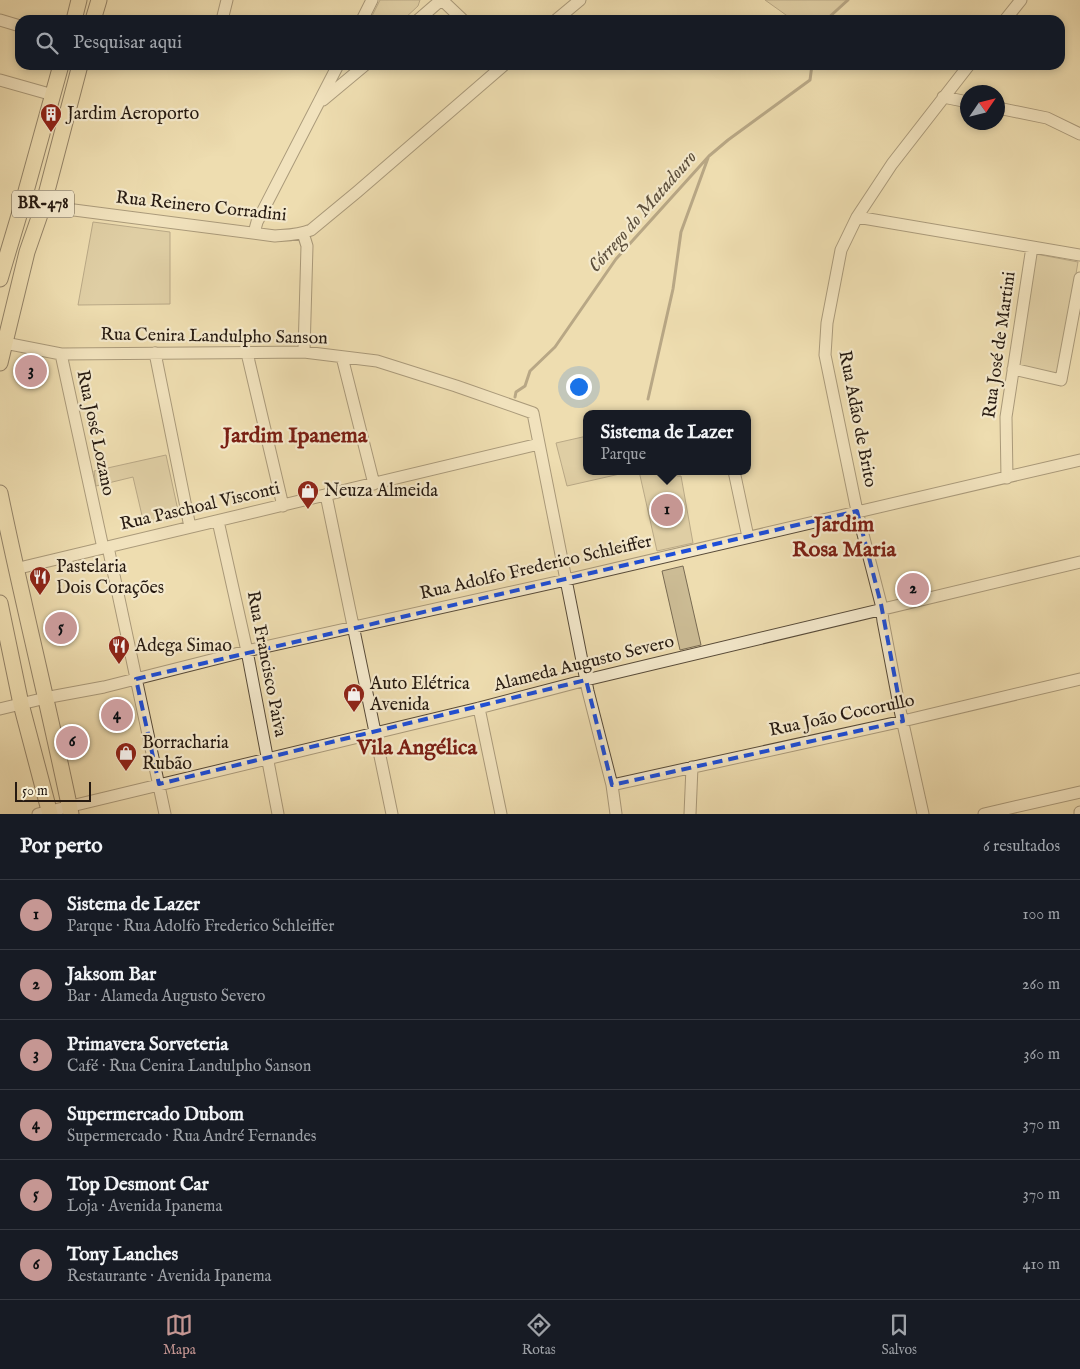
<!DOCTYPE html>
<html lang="pt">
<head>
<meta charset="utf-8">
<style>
  body { margin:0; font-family:"IM FELL English",serif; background:#242831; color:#f1f3f6 }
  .compass { position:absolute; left:960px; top:85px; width:45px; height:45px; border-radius:50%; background:#171b24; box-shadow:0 2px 8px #0003; rotate:55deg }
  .scale { position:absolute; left:15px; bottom:12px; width:76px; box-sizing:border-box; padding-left:5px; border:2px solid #261a11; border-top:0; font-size:14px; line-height:18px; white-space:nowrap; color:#261a11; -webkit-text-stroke:4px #f4e9cc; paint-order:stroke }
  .you { position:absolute; left:578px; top:386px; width:18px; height:18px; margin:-12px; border:4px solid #fff; border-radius:50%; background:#1a73e8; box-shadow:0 0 0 8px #1a73e833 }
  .badge { display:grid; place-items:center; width:32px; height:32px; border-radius:50%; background:#c59692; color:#111; font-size:16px; font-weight:700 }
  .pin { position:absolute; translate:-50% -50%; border:2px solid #fff; box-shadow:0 1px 5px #0006 }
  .popup { position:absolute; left:583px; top:410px; width:168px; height:65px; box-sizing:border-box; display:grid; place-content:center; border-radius:10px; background:#171b24; filter:drop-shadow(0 1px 4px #0005); font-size:16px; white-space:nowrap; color:#9ea1a6 }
  .popup b { font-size:19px; color:#f1f3f6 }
  .popup::after { content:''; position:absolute; left:50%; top:100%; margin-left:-10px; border:10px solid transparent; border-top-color:#171b24 }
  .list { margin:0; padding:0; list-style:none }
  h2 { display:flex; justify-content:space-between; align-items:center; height:65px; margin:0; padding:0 20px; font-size:21px }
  h2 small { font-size:16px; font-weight:400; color:#9ea1a6 }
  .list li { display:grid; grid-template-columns:32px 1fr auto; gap:15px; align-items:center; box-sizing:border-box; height:70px; padding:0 20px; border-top:1px solid #363941 }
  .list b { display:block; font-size:19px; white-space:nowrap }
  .list p { margin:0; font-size:16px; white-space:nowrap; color:#9ea1a6 }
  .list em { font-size:16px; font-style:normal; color:#9ea1a6 }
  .icon { flex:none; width:28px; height:28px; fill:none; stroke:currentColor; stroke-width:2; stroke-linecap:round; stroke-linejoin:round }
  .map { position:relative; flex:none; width:1080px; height:814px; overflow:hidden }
  .search { position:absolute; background:#171b24; box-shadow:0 2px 8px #0003; left:15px; right:15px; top:15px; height:55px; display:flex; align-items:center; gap:12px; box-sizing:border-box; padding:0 18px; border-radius:15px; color:#9ea1a6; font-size:19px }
  .sheet { height:485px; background:#171b24 }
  nav { display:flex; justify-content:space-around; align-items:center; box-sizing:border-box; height:70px; border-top:1px solid #363941; background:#171b24; font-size:14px; color:#9ea1a6 }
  nav a { display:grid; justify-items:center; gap:2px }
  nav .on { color:#c59692 }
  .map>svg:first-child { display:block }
</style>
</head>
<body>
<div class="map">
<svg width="1080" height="814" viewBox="0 0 1080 814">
  <rect width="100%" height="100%" fill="#eeddb0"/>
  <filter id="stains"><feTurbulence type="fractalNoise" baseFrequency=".004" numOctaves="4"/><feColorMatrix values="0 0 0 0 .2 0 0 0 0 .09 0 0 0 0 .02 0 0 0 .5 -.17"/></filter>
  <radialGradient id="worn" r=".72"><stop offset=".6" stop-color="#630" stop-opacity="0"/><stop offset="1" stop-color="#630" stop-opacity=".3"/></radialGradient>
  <path fill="#ccbc95" stroke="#796b53" d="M380 0H420L418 6 403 20H370Z
    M765 0H848L826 20H793Z
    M93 222 170 232V304L78 305Z
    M1036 254 1078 262 1059 375 1016 367Z
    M587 436V471H633L567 486 556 443Z
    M166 455 179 515 174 518 144 524 133 477 96 486 94 471Z
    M639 471H677V476H681L693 543 657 551Z
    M683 566 701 645 680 650 662 571Z"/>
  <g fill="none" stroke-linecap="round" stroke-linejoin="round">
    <path stroke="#756750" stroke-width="3" d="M826 20 848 0
      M515 397 516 392 525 386 530 371 555 347 616 259 709 156 728 140 810 80 812 65
      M648 399 673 289 681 232 708 158"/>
    <g stroke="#584b39" stroke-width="13">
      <path id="minor" d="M442 0 463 20
        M0 20 20 26
        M222 20 227 0
        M362 20 372 0
        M418 20 441 0
        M556 20 580 0
        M1005 20 1021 0
        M0 80 53 95
        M943 97 968 102
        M323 100 365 65
        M998 108 1047 118 1080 134
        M43 206 275 236C288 235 299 235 311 230L357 192 504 65
        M857 217 1080 255
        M254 233 257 222 338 65
        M303 233 307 246 304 352
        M5 343 61 354 304 352 377 361 456 386 533 413 588 691 612 785 616 814
        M155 353 190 527
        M247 353 283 506
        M61 354 103 548
        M342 357 374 484
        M1013 369 1061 380 1080 278
        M734 471 748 537
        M1007 478 1006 417 1032 247
        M326 495 392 814
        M218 521 247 651 278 814
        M108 547 165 814
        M15 569 539 444
        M479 708 501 814
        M0 709 50 697 104 687 247 651 566 580 1080 460
        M612 785 903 721 1080 679
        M38 814 479 708 586 680 1080 562
        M690 814 692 767
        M923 814 900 710 883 621 881 604 857 511 825 355 827 323 841 250 857 217 892 164 969 65
        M984 814 1080 792
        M1080 814V812"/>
    </g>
    <g stroke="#261a11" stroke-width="17">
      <path id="major" d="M74 20 79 0
        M93 20 99 0
        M0 279 23 202 61 65
        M0 363 27 252 43 206 80 65
        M0 493C22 600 49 707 71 814
        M0 603 21 704 50 814"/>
    </g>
    <use href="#minor" stroke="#f4e9cc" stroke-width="11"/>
    <use href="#major" stroke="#eeddb0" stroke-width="15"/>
  </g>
  <path d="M0 0H1080V814H0ZM857 511 881 604 903 721 612 785 586 680 159 784 136 679Z" fill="#eeddb0" fill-opacity=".55" fill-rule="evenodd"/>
  <path fill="none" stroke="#1d4ed8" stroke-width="4" stroke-dasharray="10 6" stroke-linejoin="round" d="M857 511 881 604 903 721 612 785 586 680 159 784 136 679Z"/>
  <defs>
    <g id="building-pin" transform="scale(1.125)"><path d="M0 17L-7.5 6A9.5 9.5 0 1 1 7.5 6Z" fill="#8f2418" stroke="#f4e9cc"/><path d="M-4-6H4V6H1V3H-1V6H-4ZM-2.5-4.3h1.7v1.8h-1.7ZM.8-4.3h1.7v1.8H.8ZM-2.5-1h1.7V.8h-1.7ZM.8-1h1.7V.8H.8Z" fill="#fff"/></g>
    <g id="shop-pin" transform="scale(1.125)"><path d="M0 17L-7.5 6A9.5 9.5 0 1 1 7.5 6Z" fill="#8f2418" stroke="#f4e9cc"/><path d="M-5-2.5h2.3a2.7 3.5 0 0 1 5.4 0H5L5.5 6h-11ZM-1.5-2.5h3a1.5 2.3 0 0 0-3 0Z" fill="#fff"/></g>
    <g id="restaurant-pin" transform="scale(1.125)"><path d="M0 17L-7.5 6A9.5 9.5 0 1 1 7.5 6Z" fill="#8f2418" stroke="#f4e9cc"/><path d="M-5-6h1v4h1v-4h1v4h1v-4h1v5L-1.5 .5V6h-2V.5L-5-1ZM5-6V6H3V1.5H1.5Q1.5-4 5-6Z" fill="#fff"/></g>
  </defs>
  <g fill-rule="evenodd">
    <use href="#building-pin" x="51" y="114"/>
    <use href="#shop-pin" x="308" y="491"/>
    <use href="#restaurant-pin" x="40" y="577"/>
    <use href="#restaurant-pin" x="119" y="646"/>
    <use href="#shop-pin" x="354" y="694"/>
    <use href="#shop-pin" x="126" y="753"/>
  </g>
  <g text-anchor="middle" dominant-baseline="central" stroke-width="4.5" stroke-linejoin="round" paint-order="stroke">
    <rect fill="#f4e9cc" stroke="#645849" stroke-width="1" x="12" y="190.5" width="62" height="27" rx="4"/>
    <g font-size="16" font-weight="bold" fill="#261a11">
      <text x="43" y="204">BR-478</text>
    </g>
    <g font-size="18" fill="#261a11" stroke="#f4e9cc" text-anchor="start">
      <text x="67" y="114">Jardim Aeroporto</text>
      <text x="324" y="491">Neuza Almeida</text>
      <text x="56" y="567">Pastelaria<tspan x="56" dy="21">Dois Corações</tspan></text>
      <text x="135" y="646">Adega Simao</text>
      <text x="370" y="684">Auto Elétrica<tspan x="370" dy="21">Avenida</tspan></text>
      <text x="142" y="743">Borracharia<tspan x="142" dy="21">Rubão</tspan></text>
    </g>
    <g font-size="18" fill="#261a11" stroke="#f4e9cc">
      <text transform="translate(201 207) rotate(6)">Rua Reinero Corradini</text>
      <text transform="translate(214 337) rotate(1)">Rua Cenira Landulpho Sanson</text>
      <text transform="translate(1000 345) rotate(-82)">Rua José de Martini</text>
      <text transform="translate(857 419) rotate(79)">Rua Adão de Brito</text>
      <text transform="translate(95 433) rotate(78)">Rua José Lozano</text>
      <text transform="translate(200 507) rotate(-13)">Rua Paschoal Visconti</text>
      <text transform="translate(536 568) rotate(-13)">Rua Adolfo Frederico Schleiffer</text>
      <text transform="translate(266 664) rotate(79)">Rua Francisco Paiva</text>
      <text transform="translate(584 664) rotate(-14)">Alameda Augusto Severo</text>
      <text transform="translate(842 716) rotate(-12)">Rua João Cocorullo</text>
    </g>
    <g font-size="19" font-style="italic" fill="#5b4e3b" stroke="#f4e9cc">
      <text transform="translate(643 212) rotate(-49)">Córrego do Matadouro</text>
    </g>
    <g font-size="22" font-weight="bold" fill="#7a1f14" stroke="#f4e9cc">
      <text x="295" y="436">Jardim Ipanema</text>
      <text x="844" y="525">Jardim<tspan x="844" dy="25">Rosa Maria</tspan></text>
      <text x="417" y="748">Vila Angélica</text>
    </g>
  </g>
  <rect width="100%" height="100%" filter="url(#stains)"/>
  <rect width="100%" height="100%" fill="url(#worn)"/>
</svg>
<svg class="compass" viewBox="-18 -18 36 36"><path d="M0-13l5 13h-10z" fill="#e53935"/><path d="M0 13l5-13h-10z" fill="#9ea1a6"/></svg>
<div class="scale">50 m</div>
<div class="you"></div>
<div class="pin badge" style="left:667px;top:510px">1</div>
<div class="popup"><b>Sistema de Lazer</b>Parque</div>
<div class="pin badge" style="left:913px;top:589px">2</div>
<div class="pin badge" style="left:31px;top:371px">3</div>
<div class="pin badge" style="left:117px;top:715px">4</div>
<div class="pin badge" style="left:61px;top:628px">5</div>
<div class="pin badge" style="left:72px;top:742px">6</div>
<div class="search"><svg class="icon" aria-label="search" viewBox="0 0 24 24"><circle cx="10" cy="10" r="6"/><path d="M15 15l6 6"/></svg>Pesquisar aqui</div>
</div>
<section class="sheet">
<h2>Por perto<small>6 resultados</small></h2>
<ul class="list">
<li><span class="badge">1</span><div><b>Sistema de Lazer</b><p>Parque · Rua Adolfo Frederico Schleiffer</p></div><em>100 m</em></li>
<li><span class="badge">2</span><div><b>Jaksom Bar</b><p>Bar · Alameda Augusto Severo</p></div><em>260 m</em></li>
<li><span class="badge">3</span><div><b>Primavera Sorveteria</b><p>Café · Rua Cenira Landulpho Sanson</p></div><em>360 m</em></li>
<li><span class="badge">4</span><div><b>Supermercado Dubom</b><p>Supermercado · Rua André Fernandes</p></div><em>370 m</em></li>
<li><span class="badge">5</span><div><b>Top Desmont Car</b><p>Loja · Avenida Ipanema</p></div><em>370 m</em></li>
<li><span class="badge">6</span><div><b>Tony Lanches</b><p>Restaurante · Avenida Ipanema</p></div><em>410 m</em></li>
</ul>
</section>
<nav>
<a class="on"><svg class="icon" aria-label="map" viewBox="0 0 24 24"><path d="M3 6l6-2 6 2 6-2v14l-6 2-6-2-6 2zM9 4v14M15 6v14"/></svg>Mapa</a>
<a><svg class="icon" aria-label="directions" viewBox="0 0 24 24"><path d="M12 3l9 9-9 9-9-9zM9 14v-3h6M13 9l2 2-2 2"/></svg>Rotas</a>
<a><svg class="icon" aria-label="saved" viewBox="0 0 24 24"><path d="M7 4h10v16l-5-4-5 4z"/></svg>Salvos</a>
</nav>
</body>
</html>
